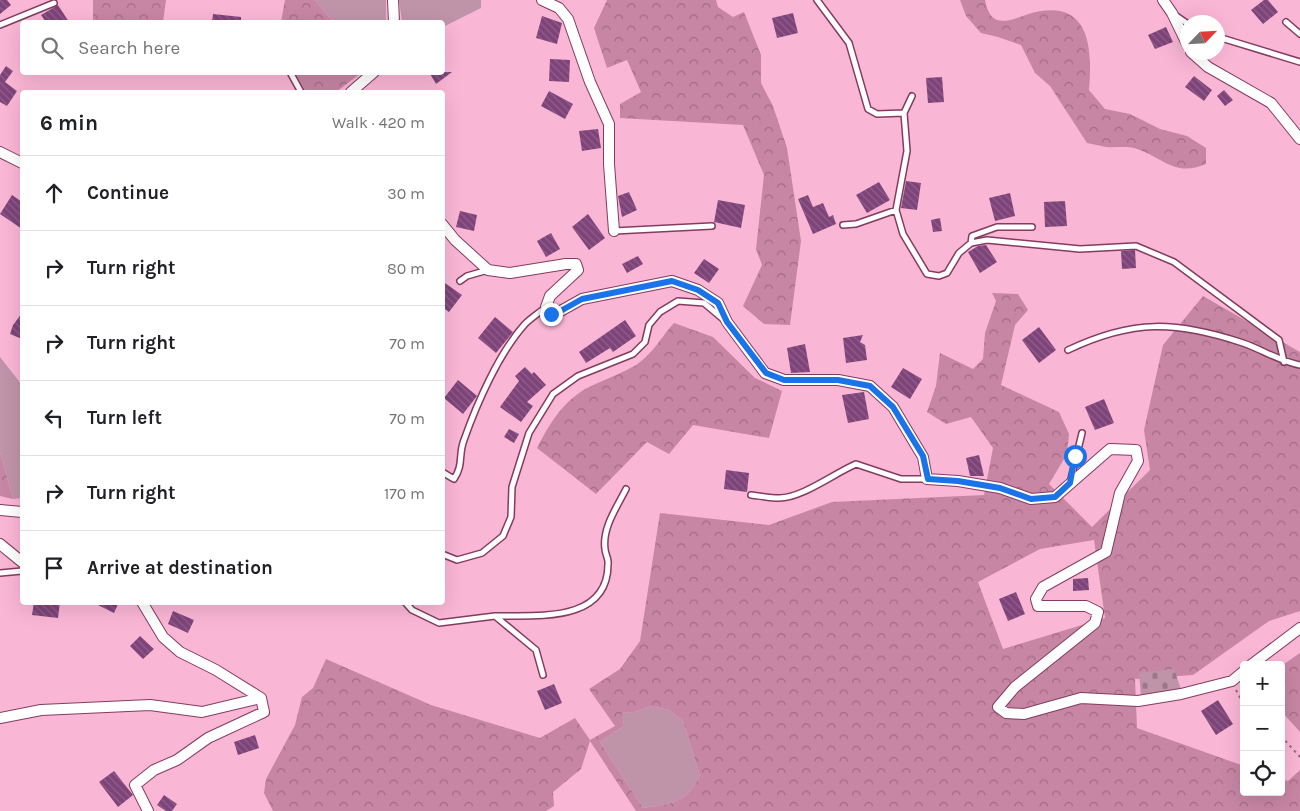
<!DOCTYPE html>
<html lang="en">
<head>
<meta charset="utf-8">
<style>
  body { margin:0; font-family:Karla,sans-serif; background:#f2f2f2; color:#202124 }
  .controls { position:absolute; right:15px; bottom:15px; display:grid; overflow:hidden; border-radius:5px; box-shadow:0 5px 20px #0002 }
  .controls button { width:45px; height:45px; display:grid; place-items:center; padding:0; border:0; border-bottom:1px solid #e0e0e0; background:#fff; color:#202124; font:25px sans-serif }
  .compass { position:absolute; left:1180px; top:15px; width:45px; height:45px; border-radius:50%; background:#fff; box-shadow:0 5px 20px #0002; rotate:65deg }
  .stop { position:absolute; width:15px; height:15px; margin:-11px; border:4px solid #1a73e8; border-radius:50%; background:#fff }
  .stop.end { background:#1a73e8; border-color:#fff; box-shadow:0 1px 5px #0008 }
  .list { margin:0; padding:0; list-style:none }
  h2 { display:flex; justify-content:space-between; align-items:center; height:65px; margin:0; padding:0 20px; font-size:21px }
  h2 small { font-size:16px; font-weight:400; color:#757577 }
  .list li { display:grid; grid-template-columns:32px 1fr auto; gap:15px; align-items:center; box-sizing:border-box; height:75px; padding:0 20px; border-top:1px solid #e0e0e0 }
  .list b { display:block; font-size:19px; white-space:nowrap }
  .list em { font-size:16px; font-style:normal; color:#757577 }
  .icon { flex:none; width:28px; height:28px; fill:none; stroke:currentColor; stroke-width:2; stroke-linecap:round; stroke-linejoin:round }
  .map { position:relative; flex:none; width:1300px; height:811px; overflow:hidden }
  .search { position:absolute; background:#fff; box-shadow:0 5px 20px #0002; left:20px; top:20px; width:425px; height:55px; display:flex; align-items:center; gap:12px; box-sizing:border-box; padding:0 18px; border-radius:5px; color:#757577; font-size:19px }
  .panel { position:absolute; background:#fff; box-shadow:0 5px 20px #0002; left:20px; top:90px; width:425px; height:515px; border-radius:5px }
  .map>svg:first-child { display:block }
</style>
</head>
<body>
<div class="map">
<svg width="1300" height="811" viewBox="0 0 1300 811">
  <defs>
    <pattern id="forest-crowns" width="20" height="18" patternUnits="userSpaceOnUse" patternTransform="scale(1.25)"><rect width="20" height="18" fill="#c786a4"/><path d="M2 6a3 3 0 1 1 6 0M12 15a3 3 0 1 1 6 0" fill="none" stroke="#a26c85"/></pattern>
    <pattern id="cemetery-stones" width="16" height="16" patternUnits="userSpaceOnUse" patternTransform="scale(1.25)"><rect width="16" height="16" fill="#c094a8"/><path d="M2 7V4a2 2 0 0 1 4 0v3zM10 15v-3a2 2 0 0 1 4 0v3z" fill="#9c7788"/></pattern>
    <pattern id="building-back-hatch" width="6" height="6" patternUnits="userSpaceOnUse" patternTransform="scale(1.25)"><rect width="6" height="6" fill="#7e4379"/><path d="M-1 5l2 2M0 0l6 6M5-1l2 2" fill="none" stroke="#8e608a"/></pattern>
  </defs>
  <rect width="100%" height="100%" fill="#fab6d5"/>
  <path fill="#c094a8" d="M315 0H386V22H333Z
    M399 0H481V8L443 27 442 22H402Z
    M0 357 22 385V498L13 499 0 452Z
    M650 706 669 710 683 721 700 776C686 803 672 804 643 808L600 742 624 726 622 713 635 712Z"/>
  <path fill="url(#forest-crowns)" fill-rule="evenodd" d="M93 0H166L163 22H93Z
    M285 0H315L333 22H281Z
    M607 0H716L718 7 733 17 744 12 761 55V83L773 106 787 148 801 241 790 325 764 324 743 306 762 265 756 249 764 175 743 125 620 118V104L641 92 627 60 607 68 594 28Z
    M960 0H985C992 37 1018 14 1041 11 1092 3 1092 54 1089 90L1105 109 1130 114 1160 129 1187 136 1206 148V164C1174 178 1162 156 1134 148 1125 146 1115 148 1106 147 1100 146 1093 144 1087 143L1050 86 1035 73 1021 45 998 37 981 33 966 16Z
    M295 73H361L336 92H306Z
    M992 293 1018 294 1028 310 1015 325 1001 385 1059 412 1069 434 1067 454 1049 484 1092 527 1150 470 1144 430 1163 345 1203 296 1300 352V611L1269 621 1193 675 1135 679 1137 728 1244 766V792H1281V779L1288 781 1300 770V811H636L590 741 581 769 553 792 554 806 546 811H273L264 793 266 779 295 725 302 697 313 688 326 659 431 705 540 738 575 718 590 740 615 726 589 689 620 669 640 641 660 513 769 525 832 502 984 495 993 448 971 417 946 424 927 412 936 386 940 353 973 369 983 359 985 333 996 301ZM1094 540 1105 618 1003 649 978 582 1040 549ZM650 706 669 710 683 721 700 776C686 803 672 804 643 808L600 742 624 726 622 713 635 712Z
    M674 323 713 337 755 378 782 391 769 438 693 425 669 454 647 442 596 494 537 448C550 423 564 399 591 386 606 379 622 373 636 365 653 354 661 337 674 323Z
    M0 452 13 499 0 496Z
    M1300 653V732L1281 711V666Z"/>
  <path fill="url(#cemetery-stones)" d="M1174 669 1181 689 1141 697 1139 673Z"/>
  <path fill="url(#building-back-hatch)" d="M0 0H7L11 5 0 14Z
    M1264 0H1268L1278 12 1263 24 1251 10Z
    M58 5 69 22H46L41 15Z
    M793 13 798 33 777 38 772 18Z
    M213 14 241 17V22H212Z
    M542 16 562 23 557 44 536 38Z
    M1166 27 1173 42 1155 49 1148 35Z
    M550 59 570 60 569 82 549 81Z
    M6 66 13 71 5 82 17 91 7 106 0 102V75Z
    M429 72H452L436 84Z
    M1194 76 1212 90 1204 101 1185 87Z
    M942 77 944 102 928 103 926 78Z
    M1224 90 1233 100 1225 106 1217 96Z
    M549 91 573 104 565 119 541 106Z
    M598 129 601 148 582 151 579 131Z
    M906 181 921 183 917 210 901 208Z
    M879 182 890 200 867 213 856 195Z
    M629 192 637 210 622 217 618 196Z
    M1010 193 1015 216 995 221 989 198Z
    M12 195 22 202V229L0 214Z
    M808 195 813 207 823 203 829 217 833 215 836 224 813 234 798 199Z
    M718 200 745 205 741 228 714 222Z
    M1065 201 1067 226 1045 227 1044 202Z
    M460 211 477 215 474 231 456 227Z
    M588 214 605 238 589 250 572 227Z
    M940 218 942 231 933 232 931 220Z
    M551 233 560 249 546 257 537 241Z
    M986 245 997 262 980 273 968 252 978 246Z
    M1135 250 1136 268 1122 269 1121 251Z
    M638 256 643 264 627 273 622 264Z
    M704 259 719 269 709 283 694 273Z
    M442 281 462 295 449 312 442 307Z
    M22 313V339L10 334 13 325Z
    M495 317 513 332 496 353 478 338Z
    M625 320 636 336 613 352 610 348 586 363 579 352Z
    M1039 327 1056 350 1039 363 1022 340Z
    M863 335 860 342 865 345 867 360 846 363 843 338Z
    M805 344 810 372 791 373 787 348Z
    M525 367 532 374 534 372 546 385 527 402 533 406 521 422 500 407 519 381 515 376Z
    M903 368 922 379 910 399 891 387Z
    M458 380 477 396 463 414 444 398Z
    M864 392 869 419 848 423 842 395Z
    M1104 399 1114 423 1095 430 1085 407Z
    M509 429 519 434 514 443 504 437Z
    M979 455 984 476H970L966 458Z
    M726 470 749 473 747 492 724 489Z
    M1088 578 1089 590 1073 591V579Z
    M1016 592 1025 614 1008 621 999 599Z
    M34 602H60L58 618 32 615Z
    M92 602H119L114 613Z
    M173 611 194 620 188 633 168 624Z
    M140 636 154 649 143 659 130 646Z
    M554 684 562 703 545 710 537 691Z
    M1218 700 1233 724 1216 735 1201 711Z
    M255 735 259 748 238 755 234 742Z
    M114 771 133 795 118 807 99 782Z
    M164 795 177 804 172 811H166L157 805Z"/>
  <g fill="none" stroke-linecap="round" stroke-linejoin="round">
    <g stroke="#843b60" stroke-width="8">
      <path id="service" d="M817 0 849 43 868 109 877 114 904 113
        M1175 15 1188 24
        M1286 22 1300 34
        M0 25 54 3
        M1218 37 1300 62
        M290 72 301 92
        M912 96 904 113 907 151 896 210 903 234 927 274 939 276 947 273 959 253 971 243 987 240 1080 249 1136 246 1174 262 1279 340 1284 362
        M843 225 856 224 896 210
        M614 231 712 226
        M971 243 972 236 997 227H1032
        M460 281 467 276 488 270
        M1068 350C1133 319 1176 321 1243 343 1263 350 1279 361 1300 365
        M442 472 454 479C464 464 458 455 464 440 477 403 499 353 525 324 531 318 539 313 546 307
        M1070 483 1082 433
        M751 495C760 496 770 498 779 498 802 498 833 474 856 464L901 479H927
        M442 554 457 560 482 553 503 536 511 517 512 487 529 433 553 394 578 376 633 354 645 342 649 325 660 312 678 301 704 303 723 319
        M0 573 22 571
        M405 602 412 610 439 623 495 616 536 650 543 675
        M495 616C535 615 608 624 608 564 609 559 605 554 605 549 602 528 617 507 626 489"/>
    </g>
    <g stroke="#843b60" stroke-width="12">
      <path id="minor" d="M393 0 394 22
        M542 0 559 8 568 19 590 82 609 124V164L614 231
        M1163 0 1172 13 1188 46
        M1191 52 1208 67 1271 103 1300 139
        M351 92 374 72
        M0 152 22 163
        M442 224 455 240 488 270 510 273 566 264H576L578 270 550 296 546 307 551 313H557L582 299 672 281 698 290 718 303 727 322 765 373 784 380H838L870 386 893 407 923 457 927 479 958 481 1000 488 1031 499 1055 497 1110 449 1136 450 1138 461 1120 493 1106 552 1043 587 1036 599 1038 606H1086L1098 612 1095 623 1015 687 998 707 1006 713 1024 714 1081 698 1138 701 1181 694 1232 681 1244 671
        M0 510 22 512
        M0 544 22 562
        M142 602 163 637 180 652 216 670 261 698 264 712 208 738 177 760 154 770 135 785 148 811
        M1251 665 1300 628
        M0 718 41 710 150 705 202 712 261 698"/>
    </g>
    <path stroke="#99677f" stroke-width="2" stroke-dasharray="2.5 4" stroke-linecap="butt" d="M1236 690 1244 705
      M1281 736 1300 757"/>
    <use href="#service" stroke="#fff" stroke-width="5"/>
    <use href="#minor" stroke="#fff" stroke-width="10"/>
  </g>
  <g fill="none" stroke-linecap="round" stroke-linejoin="round">
    <path stroke="#1a73e8" stroke-width="6" d="M551 314 557 313 582 299 672 281 698 290 718 303 727 322 766 373 784 380H838L870 386 893 407 923 456 928 479 958 481 1000 488 1031 499 1055 497 1070 483 1075 456"/>
  </g>
</svg>
<div class="controls">
<button>+</button>
<button>−</button>
<button><svg class="icon" aria-label="locate" viewBox="0 0 24 24"><circle cx="12" cy="12" r="6"/><path d="M12 2v4M12 18v4M2 12h4M18 12h4"/></svg></button>
</div>
<svg class="compass" viewBox="-18 -18 36 36"><path d="M0-13l5 13h-10z" fill="#e53935"/><path d="M0 13l5-13h-10z" fill="#757577"/></svg>
<div class="stop" style="left:1075px;top:456px"></div>
<div class="stop end" style="left:551px;top:314px"></div>
<div class="search"><svg class="icon" aria-label="search" viewBox="0 0 24 24"><circle cx="10" cy="10" r="6"/><path d="M15 15l6 6"/></svg>Search here</div>
<section class="panel">
<h2>6 min<small>Walk · 420 m</small></h2>
<ul class="list">
<li><svg class="icon" aria-label="ahead" viewBox="0 0 24 24"><path d="M12 20V5M6 11l6-6 6 6"/></svg><div><b>Continue</b></div><em>30 m</em></li>
<li><svg class="icon" aria-label="right" viewBox="0 0 24 24"><path d="M7 20v-9h11M14 6l5 5-5 5"/></svg><div><b>Turn right</b></div><em>80 m</em></li>
<li><svg class="icon" aria-label="right" viewBox="0 0 24 24"><path d="M7 20v-9h11M14 6l5 5-5 5"/></svg><div><b>Turn right</b></div><em>70 m</em></li>
<li><svg class="icon" aria-label="left" viewBox="0 0 24 24"><path d="M17 20v-9H6M10 6l-5 5 5 5"/></svg><div><b>Turn left</b></div><em>70 m</em></li>
<li><svg class="icon" aria-label="right" viewBox="0 0 24 24"><path d="M7 20v-9h11M14 6l5 5-5 5"/></svg><div><b>Turn right</b></div><em>170 m</em></li>
<li><svg class="icon" aria-label="arrive" viewBox="0 0 24 24"><path d="M6 21V4h12l-3 4 3 4H6"/></svg><div><b>Arrive at destination</b></div></li>
</ul>
</section>
</div>
</body>
</html>
